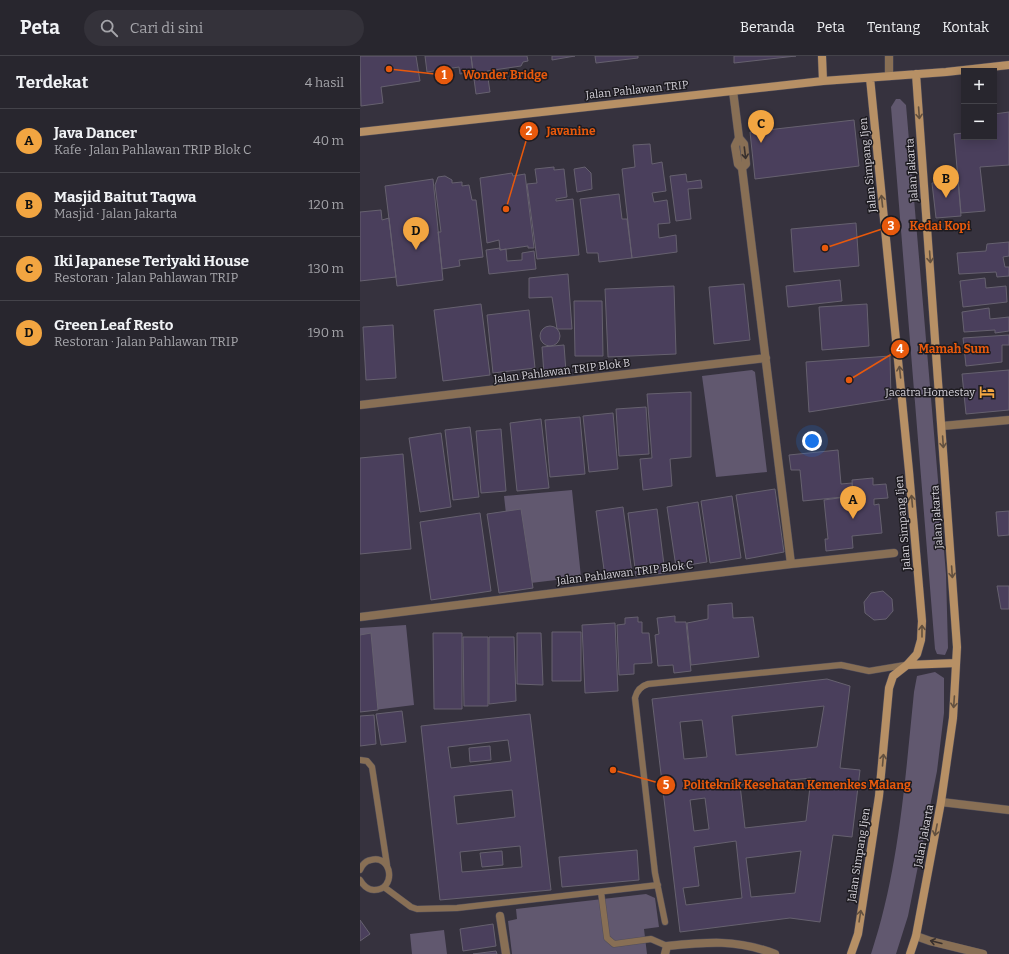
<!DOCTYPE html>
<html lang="id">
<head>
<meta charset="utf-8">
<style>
  body { margin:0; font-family:Bitter,serif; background:#34323a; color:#f1f3f6 }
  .controls { position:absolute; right:12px; top:12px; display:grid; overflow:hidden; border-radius:0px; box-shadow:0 2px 10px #0003 }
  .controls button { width:36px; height:36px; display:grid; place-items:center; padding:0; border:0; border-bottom:1px solid #44434a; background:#28262e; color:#f1f3f6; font:20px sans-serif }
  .you { position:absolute; left:452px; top:385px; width:14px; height:14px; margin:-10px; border:3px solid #fff; border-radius:50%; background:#1a73e8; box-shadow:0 0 0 6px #1a73e833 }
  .badge { display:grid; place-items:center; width:26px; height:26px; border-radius:50%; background:#f2a541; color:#111; font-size:13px; font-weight:700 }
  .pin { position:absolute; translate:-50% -33px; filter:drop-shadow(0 1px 2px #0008) }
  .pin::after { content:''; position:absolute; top:21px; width:14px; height:12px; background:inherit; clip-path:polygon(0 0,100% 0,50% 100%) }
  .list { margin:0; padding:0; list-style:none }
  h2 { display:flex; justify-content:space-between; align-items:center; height:52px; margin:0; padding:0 16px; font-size:17px }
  h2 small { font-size:13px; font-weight:400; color:#a5a5aa }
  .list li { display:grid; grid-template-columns:26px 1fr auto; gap:12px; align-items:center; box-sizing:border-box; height:64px; padding:0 16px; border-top:1px solid #44434a }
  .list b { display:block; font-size:15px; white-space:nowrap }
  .list p { margin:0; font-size:13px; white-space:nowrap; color:#a5a5aa }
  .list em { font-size:13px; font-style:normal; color:#a5a5aa }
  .icon { flex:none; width:22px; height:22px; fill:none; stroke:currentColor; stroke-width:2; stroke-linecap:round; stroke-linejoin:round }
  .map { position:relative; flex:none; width:649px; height:898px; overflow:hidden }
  header { display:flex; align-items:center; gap:24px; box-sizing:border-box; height:56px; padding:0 20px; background:#28262e; border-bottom:1px solid #44434a }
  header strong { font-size:19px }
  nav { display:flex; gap:22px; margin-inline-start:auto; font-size:14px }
  .search { width:280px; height:36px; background:#34323a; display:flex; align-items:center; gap:10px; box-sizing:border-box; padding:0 14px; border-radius:22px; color:#a5a5aa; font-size:15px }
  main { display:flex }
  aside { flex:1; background:#28262e }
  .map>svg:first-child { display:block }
</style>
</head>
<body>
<header>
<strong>Peta</strong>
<div class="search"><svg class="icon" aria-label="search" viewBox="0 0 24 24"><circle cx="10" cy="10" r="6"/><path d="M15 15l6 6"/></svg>Cari di sini</div>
<nav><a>Beranda</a><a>Peta</a><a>Tentang</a><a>Kontak</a></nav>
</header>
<main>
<aside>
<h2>Terdekat<small>4 hasil</small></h2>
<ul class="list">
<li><span class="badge">A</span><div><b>Java Dancer</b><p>Kafe · Jalan Pahlawan TRIP Blok C</p></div><em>40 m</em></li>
<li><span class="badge">B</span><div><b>Masjid Baitut Taqwa</b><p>Masjid · Jalan Jakarta</p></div><em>120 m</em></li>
<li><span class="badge">C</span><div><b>Iki Japanese Teriyaki House</b><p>Restoran · Jalan Pahlawan TRIP</p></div><em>130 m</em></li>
<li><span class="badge">D</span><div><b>Green Leaf Resto</b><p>Restoran · Jalan Pahlawan TRIP</p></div><em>190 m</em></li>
</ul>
</aside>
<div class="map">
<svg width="649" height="898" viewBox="0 0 649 898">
  <rect width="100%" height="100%" fill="#36323e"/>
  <path fill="#61586f" d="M536 43H540L546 49 586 518 588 592 585 599 577 598 575 593 531 51Z
    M392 314 395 316 407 416 356 421 342 320Z
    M212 434 221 521 154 529 144 440Z
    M46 569 54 649 6 655 0 603V572Z
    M575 616 584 622V657L577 715 548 860 536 898H511C539 814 545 724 554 636L557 620Z
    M286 838 295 842 299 871 284 873 287 898H152L148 865 157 863 156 853Z
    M84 874 87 898H52L50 878Z"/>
  <path fill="#4a3f5c" stroke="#66616f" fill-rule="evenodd" d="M0 0H56L60 25 21 31 23 47 1 50Z
    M65 0H111L113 16 100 18 99 11 67 16Z
    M111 0H167L168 5 163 6 161 10 127 15 130 36 116 38Z
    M192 0H215L192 4Z
    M235 0H278V2L236 7Z
    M374 0H436L374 7Z
    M649 56V109L620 111 625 155 601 157 594 78 604 77V81H634V58Z
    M494 64 499 110 395 123 390 76Z
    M290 88 292 108 302 106 306 135 292 137 294 146 307 144 310 167 298 168 299 182 316 179 317 196 272 202 262 113 275 111 273 89Z
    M194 111V114L204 113 207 141 196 143V145L213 143 219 199 177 203 167 128 177 127 175 113Z
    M225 111 231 117 232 133 217 136 214 113Z
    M152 117 153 120 165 118 174 192H168V190L140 194 139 184 127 187 120 122Z
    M326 118 327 126 341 124 342 132 328 133 331 163 316 165 310 120Z
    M85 120 92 124V127L102 126V130L109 129 112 144H116L123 201 99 204 100 210 82 213 78 176H81L75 129 78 121Z
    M73 123 83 224 37 230 25 130Z
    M598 124 601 160 576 162 572 127Z
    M259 138 262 163H267L272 202 239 206 238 197H227L220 143Z
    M21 154 22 164 29 162 36 221 0 225V156Z
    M496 167 499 210 434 216 431 173Z
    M649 186V200L643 201 645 211H649V220L637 221 636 216 599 218 597 197 626 195 627 188Z
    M140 192V194L146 193 147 205 162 204V197L174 195 176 213 129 218 126 194Z
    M208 218 212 273H197L192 241 169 242V222Z
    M625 222 626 232 646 230 647 246 603 251 600 225Z
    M480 224 482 245 428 251 426 230Z
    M384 228 390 284 354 288 349 231Z
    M314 230 316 298 248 301 245 233Z
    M214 245H242L243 300H215Z
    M121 248 130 319 83 325 74 254Z
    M507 248 509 290 462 294 459 251Z
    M629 252 630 263 649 261V275L635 277V274L604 276 602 256Z
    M169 254 175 312 133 317 127 259Z
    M33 269 36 322 6 324 3 271Z
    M180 280a10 10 0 1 1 20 0a10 10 0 1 1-20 0Z
    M649 279V289H642V306L606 310 603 282Z
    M204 289 206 316 184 318 182 291Z
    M530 300 531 343 449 356 446 306Z
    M649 314V354L606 358 602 318Z
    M331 336V401L310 403 312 430 283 434 280 403 292 402 287 338Z
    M286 351 289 398 259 400 256 353Z
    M253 357 258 413 229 416 223 360Z
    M220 361 225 418 190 421 185 364Z
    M181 363 189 432 157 435 150 367Z
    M110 371 119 441 93 444 85 374Z
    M141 373 146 435 121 437 116 375Z
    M81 377 91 451 60 456 49 382Z
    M478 394 481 428 492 427 493 440 443 445 440 414H431L429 399Z
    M43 398 51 493 0 498V402Z
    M513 422V429L526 428 528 442 514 443V449L519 448 522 477 492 480 493 492 466 495 465 483H468L464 444 493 440 492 424Z
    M415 433 424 496 386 503 376 439Z
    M372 440 381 502 350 507 341 445Z
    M338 446 347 506 316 511 307 451Z
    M263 451 272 517 245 521 236 455Z
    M161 453 173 532 139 537 127 458Z
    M297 453 305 517 276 520 268 457Z
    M649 455V479L638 480 636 456Z
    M120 457 131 535 71 544 60 466Z
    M637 530H649V553H641Z
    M523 535 532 543 533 555 526 563 514 564 505 557 504 546 511 537Z
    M372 547 373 562 393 561 399 601 331 609 327 567 348 563V549Z
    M315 560V566H326L331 615 314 617 313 609 298 610 295 579 299 578 297 562Z
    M278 561V566H282V577H289L292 607 274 608V618L259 619 257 569 265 568V562Z
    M255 567 258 635 225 637 222 569Z
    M192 576H221V625H192Z
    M11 577 18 654 0 656V579Z
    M73 577H102V653H74Z
    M157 577H181L183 629 157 628Z
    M103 581H128V650H104Z
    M129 581H154L156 645 129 648Z
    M467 623 490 630 480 712 500 714 492 781 473 779 460 866 430 862 320 876 292 643ZM464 650 457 691 376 699 372 660ZM342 664 347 701 324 703 320 666ZM451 722 446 765 385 772 380 729ZM345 742 349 773 334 775 330 744ZM376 785 382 842 326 849 323 832 339 830 334 791ZM441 795 435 837 391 841 386 802Z
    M42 655 46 686 21 689 16 658Z
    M170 658 191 834 80 844 61 670ZM148 684 151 705 91 712 88 691ZM152 734 155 761 97 768 94 740ZM160 790 162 811 102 816 100 796Z
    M14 659 16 688 0 690V660Z
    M130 690 131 704 110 706 109 692Z
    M277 794 279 824 202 831 199 801Z
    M142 795 143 809 122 811 120 797Z
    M0 864 10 878 0 885Z
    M133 868 136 890 103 895 100 873Z
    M136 895 137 898H113Z"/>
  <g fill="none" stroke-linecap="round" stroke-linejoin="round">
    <g stroke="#534f5a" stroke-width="7">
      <path id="lane" d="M0 704 7 705 12 711 27 809
        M0 814C2 809 5 805 11 804 32 798 37 834 14 834 7 834 3 829 0 824
        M24 831 51 851 57 853 97 852 298 829
        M241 836 247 882 254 888 291 883 307 890
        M305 866 295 817 275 642C277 634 281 630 288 628L481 609 509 615 545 609"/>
    </g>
    <g stroke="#534f5a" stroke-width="9">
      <path id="street" d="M529 20V0
        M373 35 379 82 375 90 378 108 382 112 431 508
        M379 82 384 88 386 108 382 112
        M0 349 406 302
        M582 370 649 364
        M0 561 431 508 534 497
        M581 746 649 754
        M140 860 146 898
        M556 880 570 885 623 898
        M305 898 307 890C347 886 377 883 415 898"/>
    </g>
    <g stroke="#534f5a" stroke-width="9">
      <path id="secondary" d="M462 0 463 25
        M0 76 463 25 586 16 649 9
        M547 609 596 607
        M491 898 498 878 519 740 529 632 533 620 547 609 557 598 561 584 562 565 549 415 510 22
        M550 898 556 880 581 746 593 662 597 591 556 18"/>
    </g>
    <use href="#lane" stroke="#886f55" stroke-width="6"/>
    <use href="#street" stroke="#886f55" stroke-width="8"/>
    <use href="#secondary" stroke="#b79065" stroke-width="8"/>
  </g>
  <defs><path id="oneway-shaft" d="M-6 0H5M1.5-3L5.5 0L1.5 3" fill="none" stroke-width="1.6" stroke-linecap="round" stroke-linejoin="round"/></defs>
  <g stroke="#62503f">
    <use href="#oneway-shaft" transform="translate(559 57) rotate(86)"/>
    <use href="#oneway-shaft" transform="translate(522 145) rotate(-96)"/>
    <use href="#oneway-shaft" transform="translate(570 201) rotate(86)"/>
    <use href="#oneway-shaft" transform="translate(540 316) rotate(-96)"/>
    <use href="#oneway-shaft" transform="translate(583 386) rotate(86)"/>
    <use href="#oneway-shaft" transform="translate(552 445) rotate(-95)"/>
    <use href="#oneway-shaft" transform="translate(592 516) rotate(86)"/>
    <use href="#oneway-shaft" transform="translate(562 575) rotate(-90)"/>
    <use href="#oneway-shaft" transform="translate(594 646) rotate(94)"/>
    <use href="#oneway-shaft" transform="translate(523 704) rotate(-85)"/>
    <use href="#oneway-shaft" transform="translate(576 774) rotate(101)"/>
    <use href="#oneway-shaft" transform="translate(500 860) rotate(-81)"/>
  </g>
  <g stroke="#38302d">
    <use href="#oneway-shaft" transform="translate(385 97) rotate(83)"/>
    <use href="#oneway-shaft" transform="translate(576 886) rotate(-166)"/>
  </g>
  <defs>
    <g id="hotel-bare" transform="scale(1.2)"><path d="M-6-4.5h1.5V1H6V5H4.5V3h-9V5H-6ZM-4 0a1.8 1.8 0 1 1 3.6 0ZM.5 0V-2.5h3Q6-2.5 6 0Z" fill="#f2a541" stroke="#1d1b20" stroke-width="2.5" paint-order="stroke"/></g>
  </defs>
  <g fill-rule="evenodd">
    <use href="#hotel-bare" x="627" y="336"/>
  </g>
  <g text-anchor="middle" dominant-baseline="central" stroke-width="3" stroke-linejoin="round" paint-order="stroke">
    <g font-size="11" fill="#d5d2da" stroke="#1d1b20">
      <text transform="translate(277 34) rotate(-6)">Jalan Pahlawan TRIP</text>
      <text transform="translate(508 109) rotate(-96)">Jalan Simpang Ijen</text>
      <text transform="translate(552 114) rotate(-94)">Jalan Jakarta</text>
      <text transform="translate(202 315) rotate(-7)">Jalan Pahlawan TRIP Blok B</text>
      <text transform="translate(577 461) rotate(-94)">Jalan Jakarta</text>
      <text transform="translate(543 467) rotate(-95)">Jalan Simpang Ijen</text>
      <text transform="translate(265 517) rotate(-7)">Jalan Pahlawan TRIP Blok C</text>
      <text transform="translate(564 780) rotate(-79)">Jalan Jakarta</text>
      <text transform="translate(499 799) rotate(-81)">Jalan Simpang Ijen</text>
    </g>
    <g font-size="11" fill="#d5d2da" stroke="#1d1b20" text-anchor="end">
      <text x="615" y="336">Jacatra Homestay</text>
    </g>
  </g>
  <path fill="none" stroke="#e8590c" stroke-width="1.5" d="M29 13L84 19M146 153L169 75M465 192L531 170M489 324L540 293M253 714L306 729"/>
  <g fill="#e8590c" stroke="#1d1b20" stroke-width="1.5">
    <circle cx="29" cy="13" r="4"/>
    <circle cx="146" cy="153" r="4"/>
    <circle cx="465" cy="192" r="4"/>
    <circle cx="489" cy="324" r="4"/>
    <circle cx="253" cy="714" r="4"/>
    <circle cx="84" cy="19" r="10"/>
    <circle cx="169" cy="75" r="10"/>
    <circle cx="531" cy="170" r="10"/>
    <circle cx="540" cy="293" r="10"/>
    <circle cx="306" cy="729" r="10"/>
  </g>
  <g font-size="12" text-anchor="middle" font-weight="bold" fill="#fff">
    <text x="84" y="23">1</text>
    <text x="169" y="79">2</text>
    <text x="531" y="174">3</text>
    <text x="540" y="297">4</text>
    <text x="306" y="733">5</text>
  </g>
  <g font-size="12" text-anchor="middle" font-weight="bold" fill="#e8590c" stroke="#1d1b20" stroke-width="3" stroke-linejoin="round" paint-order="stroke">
    <text x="145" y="23">Wonder Bridge</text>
    <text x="211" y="79">Javanine</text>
    <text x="580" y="174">Kedai Kopi</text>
    <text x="594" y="297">Mamah Sum</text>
    <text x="437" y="733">Politeknik Kesehatan Kemenkes Malang</text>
  </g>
</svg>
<div class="controls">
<button>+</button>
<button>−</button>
</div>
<div class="you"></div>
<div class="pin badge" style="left:493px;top:463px">A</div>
<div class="pin badge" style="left:586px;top:142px">B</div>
<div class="pin badge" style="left:401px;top:87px">C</div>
<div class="pin badge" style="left:56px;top:194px">D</div>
</div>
</main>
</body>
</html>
